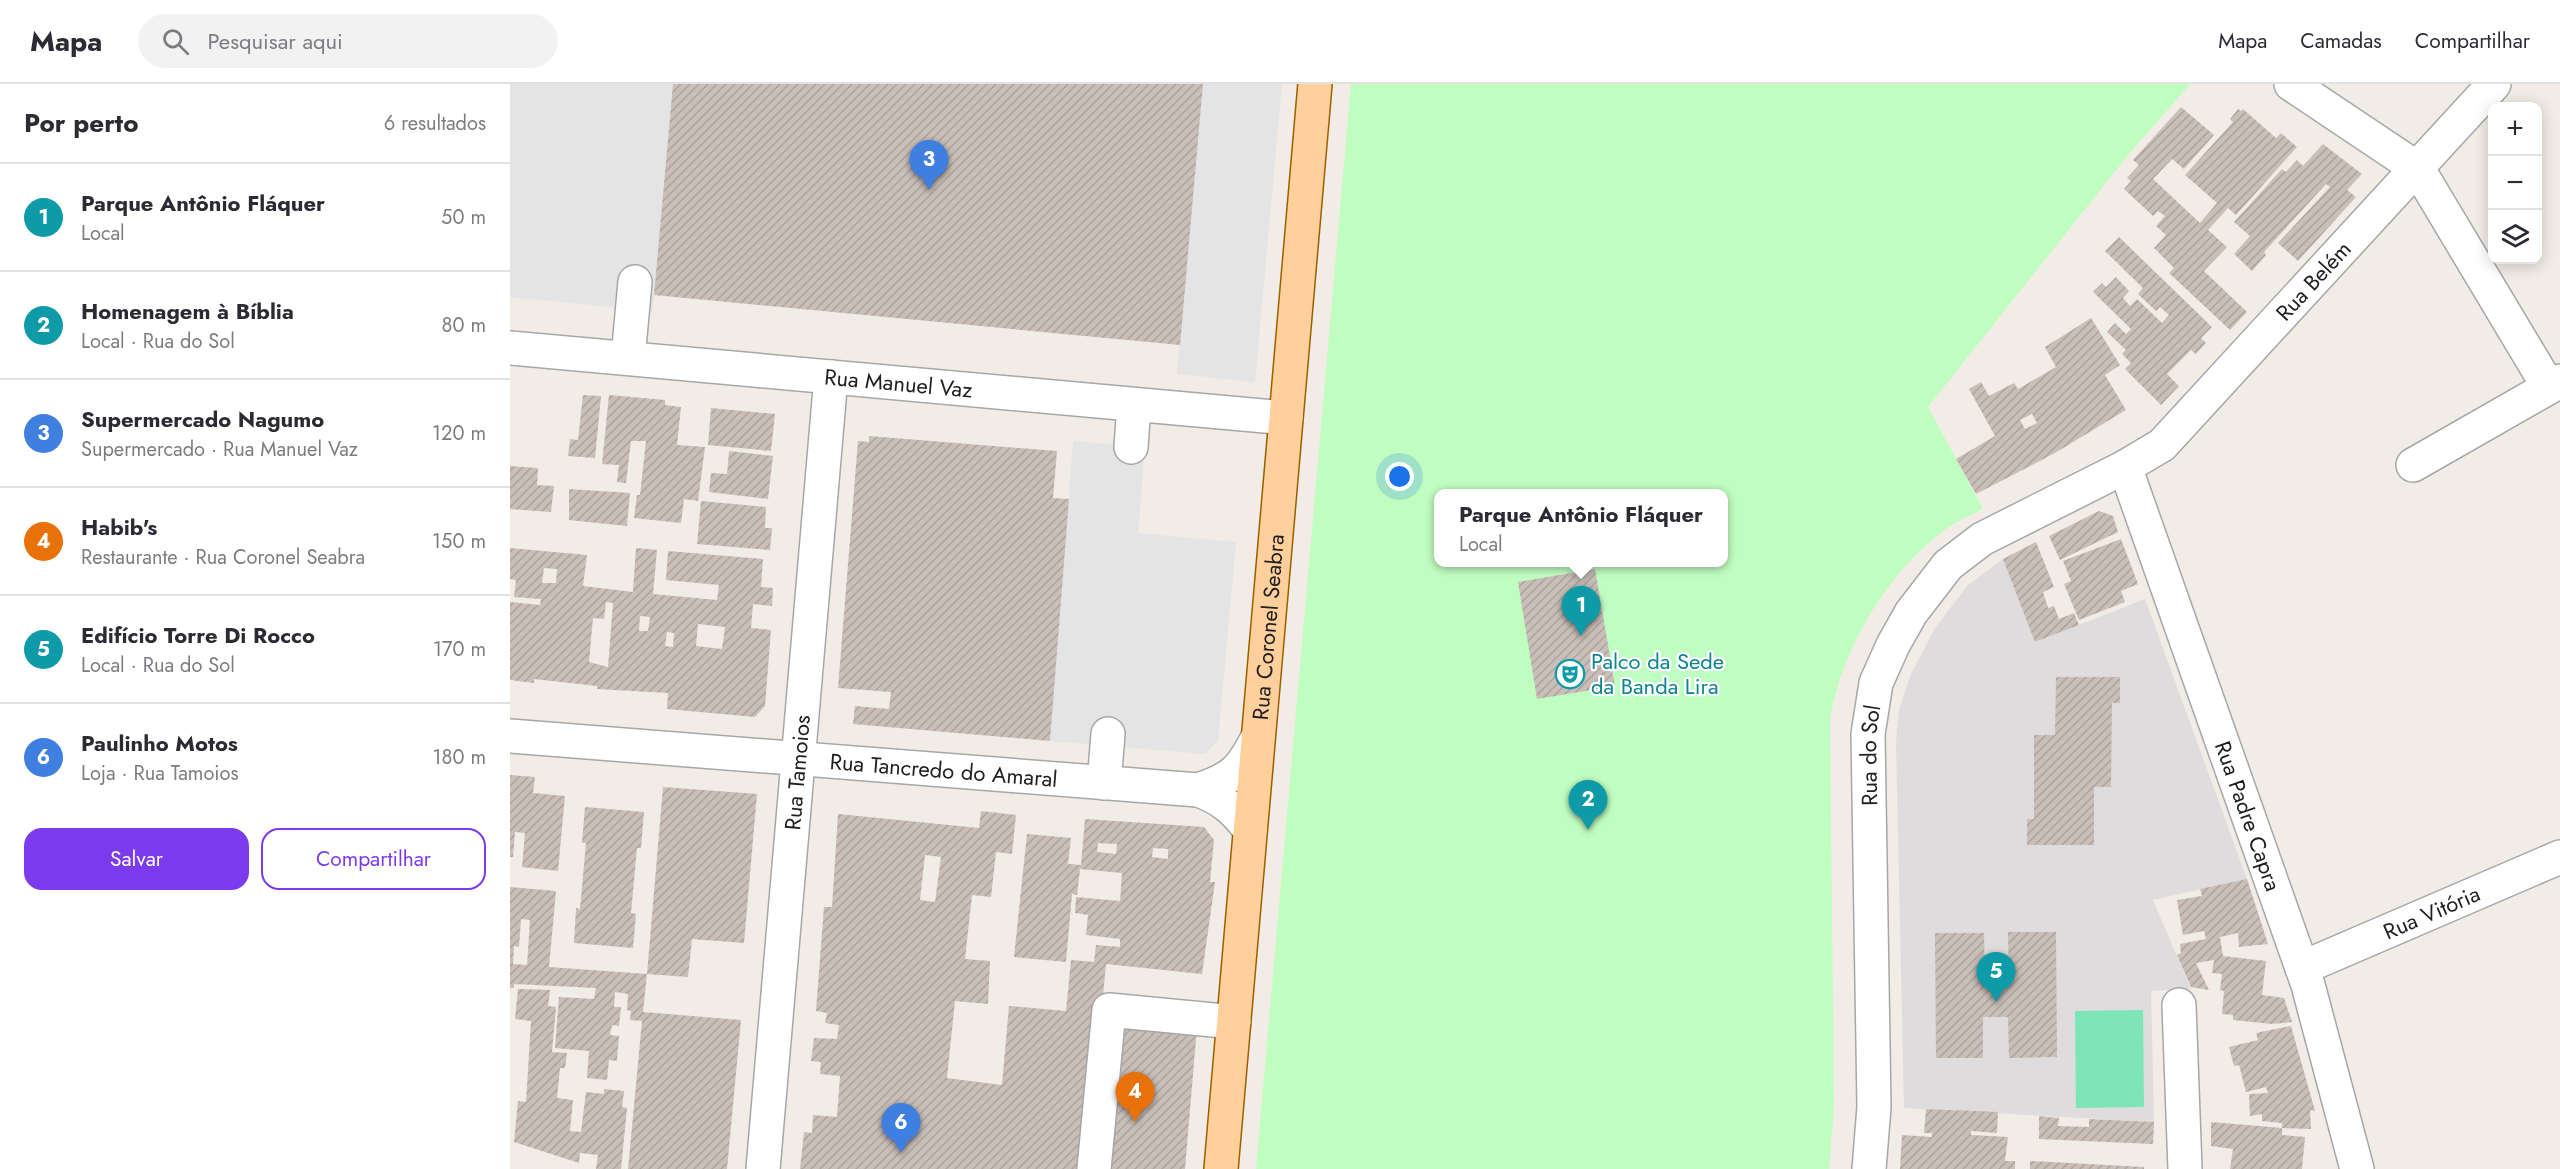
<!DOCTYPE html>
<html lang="pt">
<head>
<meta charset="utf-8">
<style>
  body { margin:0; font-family:Jost,sans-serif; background:#f2f2f3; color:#2b2b33 }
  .controls { position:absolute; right:18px; top:18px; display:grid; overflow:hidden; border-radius:12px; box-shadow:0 3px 15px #0003 }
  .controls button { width:54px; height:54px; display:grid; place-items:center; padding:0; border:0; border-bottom:2px solid #e1e1e2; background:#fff; color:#2b2b33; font:30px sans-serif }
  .you { position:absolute; left:890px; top:393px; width:21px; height:21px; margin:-15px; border:4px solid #fff; border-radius:50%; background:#1a73e8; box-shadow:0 0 0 9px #1a73e833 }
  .badge { display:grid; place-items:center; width:39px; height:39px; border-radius:50%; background:#7c3aed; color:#fff; font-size:20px; font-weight:700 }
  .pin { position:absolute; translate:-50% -50px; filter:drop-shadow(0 2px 3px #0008) }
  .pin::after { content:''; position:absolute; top:32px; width:21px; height:18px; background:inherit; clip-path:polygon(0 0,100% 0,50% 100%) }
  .popup { position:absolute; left:924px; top:405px; width:294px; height:78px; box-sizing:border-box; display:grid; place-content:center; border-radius:12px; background:#fff; filter:drop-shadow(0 2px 4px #0005); font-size:20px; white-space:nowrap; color:#7c7c81 }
  .popup b { font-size:22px; color:#2b2b33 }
  .popup::after { content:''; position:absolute; left:50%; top:100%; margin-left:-12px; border:12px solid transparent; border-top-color:#fff }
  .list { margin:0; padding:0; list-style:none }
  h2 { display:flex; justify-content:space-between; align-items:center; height:78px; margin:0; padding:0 24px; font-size:26px }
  h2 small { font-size:20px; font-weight:400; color:#7c7c81 }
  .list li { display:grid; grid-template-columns:39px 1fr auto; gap:18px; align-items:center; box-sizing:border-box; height:108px; padding:0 24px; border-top:2px solid #e1e1e2 }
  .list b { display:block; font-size:22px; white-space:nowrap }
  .list p { margin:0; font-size:20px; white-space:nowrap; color:#7c7c81 }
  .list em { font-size:20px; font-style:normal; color:#7c7c81 }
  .actions { display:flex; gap:12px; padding:18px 24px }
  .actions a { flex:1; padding:14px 0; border:2px solid #7c3aed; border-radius:18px; text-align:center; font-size:21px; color:#7c3aed }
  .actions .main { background:#7c3aed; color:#fff }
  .icon { flex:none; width:33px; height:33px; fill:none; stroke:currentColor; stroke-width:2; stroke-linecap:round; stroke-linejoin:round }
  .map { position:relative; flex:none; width:2050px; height:1085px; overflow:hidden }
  header { display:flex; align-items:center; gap:36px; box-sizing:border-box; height:84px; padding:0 30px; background:#fff; border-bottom:2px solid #e1e1e2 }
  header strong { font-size:28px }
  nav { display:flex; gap:33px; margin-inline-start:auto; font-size:21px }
  .search { width:420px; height:54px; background:#f2f2f3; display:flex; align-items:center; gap:15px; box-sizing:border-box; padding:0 21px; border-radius:33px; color:#7c7c81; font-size:22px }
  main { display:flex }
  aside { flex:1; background:#fff }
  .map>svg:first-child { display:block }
</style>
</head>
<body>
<header>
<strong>Mapa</strong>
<div class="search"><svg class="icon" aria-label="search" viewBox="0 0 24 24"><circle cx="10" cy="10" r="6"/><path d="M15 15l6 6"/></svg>Pesquisar aqui</div>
<nav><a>Mapa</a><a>Camadas</a><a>Compartilhar</a></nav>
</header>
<main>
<aside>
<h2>Por perto<small>6 resultados</small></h2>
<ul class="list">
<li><span class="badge" style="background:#0f9aa8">1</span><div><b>Parque Antônio Fláquer</b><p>Local</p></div><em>50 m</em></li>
<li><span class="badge" style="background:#0f9aa8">2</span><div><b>Homenagem à Bíblia</b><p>Local · Rua do Sol</p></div><em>80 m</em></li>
<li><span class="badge" style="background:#3f7fe0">3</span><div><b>Supermercado Nagumo</b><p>Supermercado · Rua Manuel Vaz</p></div><em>120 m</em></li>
<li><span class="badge" style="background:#e8710a">4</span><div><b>Habib's</b><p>Restaurante · Rua Coronel Seabra</p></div><em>150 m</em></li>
<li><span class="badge" style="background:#0f9aa8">5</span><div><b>Edifício Torre Di Rocco</b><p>Local · Rua do Sol</p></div><em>170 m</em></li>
<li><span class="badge" style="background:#3f7fe0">6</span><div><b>Paulinho Motos</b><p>Loja · Rua Tamoios</p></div><em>180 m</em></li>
</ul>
<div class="actions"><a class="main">Salvar</a><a>Compartilhar</a></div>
</aside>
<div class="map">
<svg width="2050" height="1085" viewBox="0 0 2050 1085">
  <defs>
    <pattern id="building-hatch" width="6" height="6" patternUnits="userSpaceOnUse" patternTransform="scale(1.5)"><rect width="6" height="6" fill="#c9beb8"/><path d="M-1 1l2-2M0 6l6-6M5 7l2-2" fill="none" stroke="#aca39e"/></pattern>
  </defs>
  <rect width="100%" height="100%" fill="#f1ece5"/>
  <path fill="#dedcdc" d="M1493 475 1526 558 1635 515 1737 795 1643 816 1681 905 1641 907 1644 1038 1394 1024 1386 659 1389 626 1400 592 1425 544 1458 501Z"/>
  <path fill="#c0fdc1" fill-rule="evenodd" d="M841 0H1680L1618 71 1418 323 1473 425C1461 431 1447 437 1436 445 1378 487 1329 568 1320 639L1324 1022 1319 1085H746ZM928 410H1214V478H928Z"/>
  <path fill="#7ee5b7" d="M1633 926 1634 1023 1566 1024 1565 927Z"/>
  <path fill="#e4e4e4" d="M0 0H163L143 227 0 213Z
    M693 0H772L745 298 667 290Z
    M563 357 635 363 628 449 726 458 708 657 695 670 540 657Z"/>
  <path fill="url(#building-hatch)" fill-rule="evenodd" d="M163 0H693L670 261 144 211Z
    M1671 23 1704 51 1674 85 1662 75 1643 95 1690 139 1707 119 1675 91 1723 38 1720 35 1728 25 1731 27 1733 25 1766 54 1771 49 1787 63 1726 131 1718 124 1698 146 1717 163 1694 187 1737 228 1720 246 1659 189 1664 184 1644 164 1656 151 1646 142 1655 132 1648 127 1643 132 1614 105 1621 97 1617 94 1629 81 1623 76Z
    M1813 60 1852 90 1837 106 1846 113 1788 177 1768 159 1820 103 1816 100 1754 168 1756 171 1742 187 1724 170 1740 152 1724 138 1772 85 1776 88 1787 76 1793 82Z
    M1609 153 1702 243 1691 254 1696 259 1686 270 1681 266 1657 290 1669 302 1651 321 1615 285 1621 279 1612 270 1616 266 1597 248 1605 239 1616 250 1621 245 1583 208 1592 199 1596 203 1606 193 1619 207 1613 214 1620 222 1627 215 1652 239 1659 231 1650 223 1646 227 1628 210 1633 204 1595 167Z
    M1581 234 1610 281 1595 291 1616 326 1545 369 1466 410 1446 375 1485 352 1459 305 1471 298 1479 312 1504 299 1508 305 1546 283 1535 263ZM1522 330 1527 339 1515 345 1510 336Z
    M73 311 91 312 85 374 58 372 60 355 68 356Z
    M99 311 155 316V321L171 323 167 361 195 363 188 417 174 415 171 439 124 434 127 411H130L136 357H121L116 399 107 398 109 381 92 380Z
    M201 324 265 330 261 367 198 361Z
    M359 352 547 367 543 414 559 415 540 657 343 640 345 622 379 625 381 608 328 604 348 357 359 358Z
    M219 367 263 372 258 415 199 408 201 389 217 390Z
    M0 382 28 384 27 401 44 402 41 428 0 425Z
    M59 405 120 409 117 442 59 436Z
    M191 417 256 423 255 444H262L260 466 187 460Z
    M1589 427 1603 432 1608 448 1550 476 1539 452Z
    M1611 455 1628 500 1611 507 1615 518 1569 536 1554 500 1561 497 1553 477Z
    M1526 458 1544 503 1533 508 1538 524 1544 522 1549 535 1564 529 1569 541 1525 558 1493 475Z
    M0 464 77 471 73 502 123 508 126 464 147 466 143 510 207 516 209 501 156 496 158 467 253 475 251 503 263 504 262 522 243 520 241 544 261 546 255 622 245 633 157 625 158 609 87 605V602L24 595V599L0 596V518L30 521 31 515 4 513 6 496 0 495ZM34 484 47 485 46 499H32ZM96 518 103 519 98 583 79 578 83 534 94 535ZM130 532 140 533 138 547H129ZM188 540 215 543 212 565 186 562ZM157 548 164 549 163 563 155 562Z
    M1085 485 1105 602 1027 615 1008 498Z
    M1546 593H1610V619H1602L1601 703H1584V761H1517V735H1524V651H1545Z
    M0 691 25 693 23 709 55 712 48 787 12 783 15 749 5 748 3 773H0Z
    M153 703 247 710 234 859 182 855 178 893 137 890Z
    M75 723 134 728 131 764H127L121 829 126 830 123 864 64 859 66 824 70 825 76 759H72Z
    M471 727 506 731 502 770 486 768 481 813 462 811 455 875 480 877 478 920 445 917 437 994 492 1001 499 922 556 927 561 876 584 878 586 861 610 863V855L576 851 578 831 565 829 566 813 610 817 612 789 570 785 567 811 562 810 556 878 504 873 517 750 561 754 558 780 571 781 575 735 694 743 704 756 700 798H705L692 890 596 880 577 1085H290L294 1048 302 1049 303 1031 327 1033 330 992 310 990 311 978 301 977 304 954 327 955 329 941 315 939 317 929 306 927 314 823H322L328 730 469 744ZM588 759 607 760 606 770 587 768ZM643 764 658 765V775L642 773ZM415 771 431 773 425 818 410 816Z
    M1737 795 1758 860 1729 863 1728 849 1710 853 1713 872 1756 877 1752 911 1774 914 1782 938 1762 940 1723 936V931L1712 930 1714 907 1710 906 1712 890 1702 889 1704 876 1686 879 1699 906 1681 903 1667 871 1671 869 1670 860 1696 855 1694 847 1673 851 1667 816 1692 812 1690 805Z
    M0 803 46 807 39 883 137 890 133 928 231 936 217 1085H118L132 937 120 936 121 927 117 926 118 910 105 908 104 923H111L109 942 102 941 100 951 109 952 107 977 99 976 97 996 77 994 79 967 45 964 49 913 84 915 86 904 4 900V904H0ZM11 835 20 836 17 881 3 880 4 862 9 863Z
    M1498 848H1546L1547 973 1499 974 1498 933H1473V974H1426L1425 849H1474L1475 903 1499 902Z
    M8 905 40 906 38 922 46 923 42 968 57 969 55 984H50L47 1014 63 1016 60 1047 71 1048 76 1008 94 1010V1005L114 1007 112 1023 117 1024 111 1085H86L88 1071 70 1069 69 1079 4 1058 8 1017 16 1018 21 937 5 935Z
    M606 934 687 943 675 1085H592Z
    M1781 942 1805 1027 1800 1026 1801 1045 1772 1044V1039L1752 1037V1030L1740 1032 1739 1010 1758 1009 1756 1003 1736 1008 1729 981 1724 982 1719 963 1748 956 1746 949Z
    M1416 1025 1488 1028 1487 1049 1461 1047V1051L1498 1053 1495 1077H1505V1085H1390L1392 1051 1422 1053V1049H1414Z
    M1529 1032 1549 1034 1548 1042 1579 1043V1035L1644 1038 1643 1060 1529 1055Z
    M1701 1038 1772 1044V1051L1795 1053 1792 1085H1720L1723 1065 1701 1062Z
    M1520 1077 1634 1083V1085H1520Z"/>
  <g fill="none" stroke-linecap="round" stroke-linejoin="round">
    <g stroke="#a7a7a7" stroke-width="36">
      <g id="minor">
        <path d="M1781 0 1908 85 2038 302"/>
        <path id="s1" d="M0 264 776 334"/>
        <path d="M118 274 125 198"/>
        <path d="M621 363 624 321"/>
        <path d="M1903 381 2050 297"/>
        <path id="s2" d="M1615 383 1798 901 1847 1085"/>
        <path id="s3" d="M0 652 688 706C712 714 726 727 740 746"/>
        <path d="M594 699 598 650"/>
        <path d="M688 706C723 695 732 685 748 653"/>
        <path id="s4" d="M1792 884 2050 773"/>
        <path d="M1669 921 1675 1085"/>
        <path id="s5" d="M253 1085 321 293"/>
        <path d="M584 1085 599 926 724 938"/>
        <path id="s6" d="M1359 1085 1364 1023 1358 650 1366 599 1383 561 1401 529 1438 481 1472 455 1615 383 1652 361 1984 0"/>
      </g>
    </g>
    <g stroke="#9b5f00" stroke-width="36">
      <g id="major">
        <path id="s7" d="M711 1085 805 0"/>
      </g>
    </g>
    <use href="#minor" stroke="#fff" stroke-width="33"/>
    <use href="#major" stroke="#ffcf9c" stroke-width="33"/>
  </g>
  <defs>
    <g id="theatre-ring" transform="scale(1.5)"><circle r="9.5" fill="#fff" stroke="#0f9aa8" stroke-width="1.5"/><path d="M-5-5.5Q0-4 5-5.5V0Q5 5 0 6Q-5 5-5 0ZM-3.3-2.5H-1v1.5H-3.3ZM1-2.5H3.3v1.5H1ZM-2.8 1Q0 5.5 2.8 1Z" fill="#0f9aa8"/></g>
  </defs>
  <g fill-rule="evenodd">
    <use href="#theatre-ring" x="1060" y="590"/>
  </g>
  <g text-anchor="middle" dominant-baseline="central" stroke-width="4.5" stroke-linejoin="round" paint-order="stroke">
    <g font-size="22" fill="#202020" stroke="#fff">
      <text stroke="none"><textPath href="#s6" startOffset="1095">Rua Belém</textPath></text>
      <text stroke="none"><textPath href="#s1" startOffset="390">Rua Manuel Vaz</textPath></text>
      <text stroke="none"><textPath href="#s7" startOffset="544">Rua Coronel Seabra</textPath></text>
      <text stroke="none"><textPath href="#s6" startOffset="414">Rua do Sol</textPath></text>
      <text stroke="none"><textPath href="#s3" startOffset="435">Rua Tancredo do Amaral</textPath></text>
      <text stroke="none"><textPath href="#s5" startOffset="398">Rua Tamoios</textPath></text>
      <text stroke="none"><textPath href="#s2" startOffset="370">Rua Padre Capra</textPath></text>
      <text stroke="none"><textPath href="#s4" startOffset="141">Rua Vitória</textPath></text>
    </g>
    <g font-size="22" fill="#0d838f" stroke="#fff" text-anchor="start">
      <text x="1081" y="577">Palco da Sede<tspan x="1081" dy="25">da Banda Lira</tspan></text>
    </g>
  </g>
</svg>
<div class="controls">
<button>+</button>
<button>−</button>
<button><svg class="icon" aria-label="layers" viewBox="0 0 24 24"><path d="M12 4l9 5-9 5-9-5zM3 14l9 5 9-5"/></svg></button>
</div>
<div class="you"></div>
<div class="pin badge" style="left:1071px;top:552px;background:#0f9aa8">1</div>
<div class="popup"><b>Parque Antônio Fláquer</b>Local</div>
<div class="pin badge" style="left:1078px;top:746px;background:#0f9aa8">2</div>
<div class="pin badge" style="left:419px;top:106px;background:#3f7fe0">3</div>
<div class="pin badge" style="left:625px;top:1038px;background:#e8710a">4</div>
<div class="pin badge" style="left:1486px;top:918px;background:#0f9aa8">5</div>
<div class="pin badge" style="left:391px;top:1069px;background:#3f7fe0">6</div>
</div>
</main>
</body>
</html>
